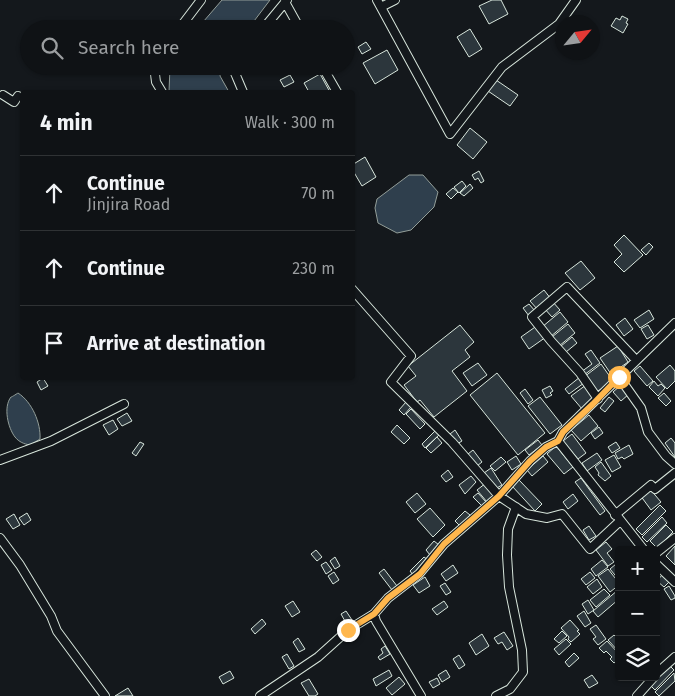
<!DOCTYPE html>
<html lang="en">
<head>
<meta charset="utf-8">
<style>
  body { margin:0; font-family:"Fira Sans",sans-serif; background:#1d2022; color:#f1f3f6 }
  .controls { position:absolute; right:15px; bottom:15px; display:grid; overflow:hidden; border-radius:5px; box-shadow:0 1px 4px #0004 }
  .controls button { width:45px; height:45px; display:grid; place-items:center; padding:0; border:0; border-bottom:1px solid #2f3234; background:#0f1215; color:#f1f3f6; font:25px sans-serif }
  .compass { position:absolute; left:555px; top:15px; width:45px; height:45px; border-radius:50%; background:#0f1215; box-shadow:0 1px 4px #0004; rotate:61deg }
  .stop { position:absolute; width:15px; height:15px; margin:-11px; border:4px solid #ffb74d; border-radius:50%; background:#fff }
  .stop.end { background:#ffb74d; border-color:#fff; box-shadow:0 1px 5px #0008 }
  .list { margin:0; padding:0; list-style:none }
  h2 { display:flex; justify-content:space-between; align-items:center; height:65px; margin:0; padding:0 20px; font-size:21px }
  h2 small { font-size:16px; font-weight:400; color:#9b9ea0 }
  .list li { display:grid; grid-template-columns:32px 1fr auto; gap:15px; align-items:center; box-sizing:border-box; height:75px; padding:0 20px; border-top:1px solid #2f3234 }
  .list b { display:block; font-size:19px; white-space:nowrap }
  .list p { margin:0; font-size:16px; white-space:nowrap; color:#9b9ea0 }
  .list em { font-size:16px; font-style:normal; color:#9b9ea0 }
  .icon { flex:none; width:28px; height:28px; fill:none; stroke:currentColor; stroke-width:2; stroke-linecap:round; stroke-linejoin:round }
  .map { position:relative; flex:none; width:675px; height:696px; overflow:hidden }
  .search { position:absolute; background:#0f1215; box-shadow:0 1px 4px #0004; left:20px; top:20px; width:335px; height:55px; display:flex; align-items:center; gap:12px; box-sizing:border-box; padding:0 18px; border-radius:28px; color:#9b9ea0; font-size:19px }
  .panel { position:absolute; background:#0f1215; box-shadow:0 1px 4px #0004; left:20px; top:90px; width:335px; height:290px; border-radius:5px }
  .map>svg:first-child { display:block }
</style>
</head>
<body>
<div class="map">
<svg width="675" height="696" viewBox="0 0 675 696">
  <rect width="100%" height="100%" fill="#14181c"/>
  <path fill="#2f3f4d" stroke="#939e99" d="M222 0H270L248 29H197Z
    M170 66H221L220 76 229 92H169Z
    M409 175H423L438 192 434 207 411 230 397 233 378 223 375 208 377 199Z
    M18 393C32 402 41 423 40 439L30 445C24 444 19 442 15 437 8 428 3 407 11 397 12 397 18 393 18 393Z"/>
  <path fill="#2c363c" stroke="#d8e6dc" d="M492 0H501L508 14 489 24 479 6Z
    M622 16 628 19 626 23 628 24 623 33 611 26 616 18 620 20Z
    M470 29 482 49 469 57 457 37Z
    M366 42 371 49 362 54 358 47Z
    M387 50 398 70 375 84 363 63Z
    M320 74 330 92H309L304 83Z
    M290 75 294 82 284 87 280 80Z
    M496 80 518 95 510 106 488 91Z
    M470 128 487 142 473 159 457 145Z
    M365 157 376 177 362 186 352 169V165Z
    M479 171 484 181 481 183 478 178 475 180 472 175Z
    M462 181 466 186 459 193 454 187Z
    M470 184 473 188 464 196 460 193Z
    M453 188 458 192 451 199 446 194Z
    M624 235 643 255 624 272 614 262 622 254 614 245Z
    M649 243 653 247 646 255 641 250Z
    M581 261 595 278 580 290 565 273Z
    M544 290 551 299 538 310 530 301Z
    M552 301 560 310 552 317 544 308Z
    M529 304 535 311 529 316 523 308Z
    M649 310 654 319 640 328 634 320Z
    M560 312 568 322 550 337 542 327Z
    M625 318 633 329 624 336 616 325Z
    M568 324 575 333 559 346 552 337Z
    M460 325 474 342 465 350 470 357 452 371 467 391 434 417 420 400 417 402 404 385 416 376 408 366Z
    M538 325 546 337 529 349 521 337Z
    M648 325 654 335 647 339 641 329Z
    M572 337 577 343 566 352 561 346Z
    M618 346 628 362 611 374 600 358Z
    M591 350 600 363 584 375 581 372 592 364 585 354Z
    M478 363 487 375 472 386 463 373Z
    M601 364 613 381 595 393 584 377Z
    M670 365 675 371V381L667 389 656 377Z
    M640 366 653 381 647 386 634 371Z
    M497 373 545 433 518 455 470 395Z
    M580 377 584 383 569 394 565 389Z
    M43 378 48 386 41 390 37 382Z
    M654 381 658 386 661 384 665 388 658 396 649 387Z
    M586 385 595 399 582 409 571 396Z
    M621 385 629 394 621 401 613 392Z
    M550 386 553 391 550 393 552 395 546 398 542 390Z
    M525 389 533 400 528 404 520 393Z
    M664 393 671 401 666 406 658 398Z
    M540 397 562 425 550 434 528 406Z
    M609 397 614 401 605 412 600 408Z
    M406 402 411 407 404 415 399 410Z
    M411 409 425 424 420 429 406 414Z
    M127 413 132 421 122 426 117 419Z
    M589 415 598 426 581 441 571 430Z
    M113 420 118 429 109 435 103 425Z
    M397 425 410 438 404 444 391 432Z
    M599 427 603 433 595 439 591 433Z
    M455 430 462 441 457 444 450 434Z
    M435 431 439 435 425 448 422 444Z
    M572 434 586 453 578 459 563 441Z
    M437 437 442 443 431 453 426 448Z
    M671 438 675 443V457L665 443Z
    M538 440 542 445 529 455 525 450Z
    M140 442 144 444 136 456 132 453Z
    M616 442 620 448 612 453 608 447Z
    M629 445 633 454 624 459 622 457 618 459 615 453Z
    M556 446 573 467 564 474 547 454Z
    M473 450 482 462 477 466 468 454Z
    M597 453 602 460 587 471 582 463Z
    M614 455 621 467 612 472 605 460Z
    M516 456 521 464 512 470 507 462Z
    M543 456 548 462 532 476 527 470Z
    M501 457 506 462 495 471 490 466Z
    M601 462 611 476 605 481 598 475 599 473 595 467Z
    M491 468 502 485 495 489 484 473Z
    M448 470 453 477 446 482 441 476Z
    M471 476 476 482 465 494 459 485Z
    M581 478 605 511 600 515 575 482Z
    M519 480 542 504 535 511 512 486Z
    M486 483 496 494 487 502 477 490Z
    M649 488 661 502 651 510 640 495Z
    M417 493 426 504 415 513 406 502Z
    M478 493 486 502 482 506 473 497Z
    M573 494 578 501 568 509 563 502Z
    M660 505 666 511 642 535 636 529Z
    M430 508 445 525 433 537 417 519Z
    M465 511 470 515 460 526 455 521Z
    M27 513 31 520 24 525 19 518Z
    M14 514 20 525 13 529 6 519Z
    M662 517 667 523 647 542 642 537Z
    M666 525 673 532 657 548 650 541Z
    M589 526 596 536 589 540 583 530Z
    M434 541 439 545 430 555 426 550Z
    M606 542 612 549 607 553 614 562 608 566 596 550Z
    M675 546V565L666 556Z
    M316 550 322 557 317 561 311 554Z
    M335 557 340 566 335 569 330 561Z
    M424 557 428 560 413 575 410 571Z
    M602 560 608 567 596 576 591 569Z
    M326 562 332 570 326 574 321 565Z
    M616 564 619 568V580L610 569Z
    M453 565 458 573 446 581 441 574Z
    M384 569 397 586 392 590 379 573Z
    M608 569 619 583V585L610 592 598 576Z
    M334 572 339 580 333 584 328 576Z
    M590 572 595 578 586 585 581 579Z
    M662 575 669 582 664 587 657 581Z
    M425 577 430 586 419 593 413 585Z
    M597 579 602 587 593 594 587 587Z
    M445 583 451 592 446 595 440 586Z
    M669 586 675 596V598L671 600 664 589Z
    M604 589 610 595 596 607 590 600Z
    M618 590 619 599 598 617 593 611Z
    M588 600 594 610 588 614 582 604Z
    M293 601 300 612 292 617 285 606Z
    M444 601 448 607 437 615 432 609Z
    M346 611 352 620 346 623 341 614Z
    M584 611 591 623 585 627 577 616Z
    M262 619 266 624 255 634 251 629Z
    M570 620 579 630 577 631 580 634 571 642 568 639 569 637 561 628Z
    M596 625 606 639 598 645 593 639 596 637 590 629Z
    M562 631 567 636 559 643 554 639Z
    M504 632 513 646 507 650 502 642 498 644 494 638Z
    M482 634 489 646 476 655 469 643Z
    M614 635 619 640V652L608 640Z
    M298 638 305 649 299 652 293 642Z
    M566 639 571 644 559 655 554 649Z
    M607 641 619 654V659L614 663 610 659 612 657 606 651 604 653 599 648Z
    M385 646 390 654 380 660 378 657 383 653 381 649Z
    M574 653 579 658 569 667 565 662Z
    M287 654 294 666 289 669 282 657Z
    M459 655 465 665 459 669 453 659Z
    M669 665 674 670 655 690 650 685Z
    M389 670 392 676 376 686 373 679Z
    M446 670 450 677 442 682 438 675Z
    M230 671 234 678 223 684 219 677Z
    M674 673 675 681 659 696 655 692Z
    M592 675 598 683 589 688 584 680Z
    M399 677 405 684 392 695 386 688Z
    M437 678 440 684 433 688 429 682Z
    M309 679 318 694 315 696H309L301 683Z
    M128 688 133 696H115Z"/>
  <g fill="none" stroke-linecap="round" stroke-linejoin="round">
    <g stroke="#d8e6dc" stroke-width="10">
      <path id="street" d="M377 0 450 134 502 67 559 24 576 0
        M285 2 300 29
        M381 7 395 0
        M179 29 201 0
        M263 29 287 0
        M154 66 156 82 162 92
        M232 66 243 92
        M322 66 337 92
        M3 95 14 102 18 96
        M352 289 411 356 391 382 452 442 499 496 526 514 547 518 562 514 590 549 620 521
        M619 377 641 408 648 432 666 456 675 464
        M598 399 580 373 551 341 532 317 567 287 636 360
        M0 460 51 441 124 404
        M615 515 651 485 655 489 675 473
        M0 538 20 565 51 616 57 631 105 696
        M644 550 558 441 563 432 675 323
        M656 553 675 538
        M656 564 675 582
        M656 674 675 657
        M260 696 318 657 348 630 374 614
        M421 696 376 621 374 614 388 598 419 574 444 544 499 496 530 461 546 447 558 441
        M496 696 510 689 523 672 522 650 509 587 507 555 508 529 516 507
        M637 696 654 677"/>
    </g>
    <use href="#street" stroke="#14181c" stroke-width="8"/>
  </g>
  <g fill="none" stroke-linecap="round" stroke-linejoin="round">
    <path stroke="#ffb74d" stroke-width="6" d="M348 630 374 614 388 598 420 574 444 544 499 496 530 461 546 447 558 441 563 432 593 404 619 377"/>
  </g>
</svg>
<div class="controls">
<button>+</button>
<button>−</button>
<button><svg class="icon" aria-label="layers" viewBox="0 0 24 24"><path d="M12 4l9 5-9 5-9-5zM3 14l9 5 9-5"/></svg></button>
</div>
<svg class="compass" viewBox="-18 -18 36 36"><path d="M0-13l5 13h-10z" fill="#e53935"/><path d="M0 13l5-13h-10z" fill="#9b9ea0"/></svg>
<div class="stop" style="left:619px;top:377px"></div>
<div class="stop end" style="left:348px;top:630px"></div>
<div class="search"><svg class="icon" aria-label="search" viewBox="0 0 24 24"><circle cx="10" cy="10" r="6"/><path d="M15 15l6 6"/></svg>Search here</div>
<section class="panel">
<h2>4 min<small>Walk · 300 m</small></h2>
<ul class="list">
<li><svg class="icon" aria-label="ahead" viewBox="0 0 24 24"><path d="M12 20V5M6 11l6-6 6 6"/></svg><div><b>Continue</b><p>Jinjira Road</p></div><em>70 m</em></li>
<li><svg class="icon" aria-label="ahead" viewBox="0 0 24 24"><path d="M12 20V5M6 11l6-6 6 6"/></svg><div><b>Continue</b></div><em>230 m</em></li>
<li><svg class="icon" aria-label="arrive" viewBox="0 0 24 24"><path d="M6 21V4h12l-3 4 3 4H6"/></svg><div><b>Arrive at destination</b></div></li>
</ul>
</section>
</div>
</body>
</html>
